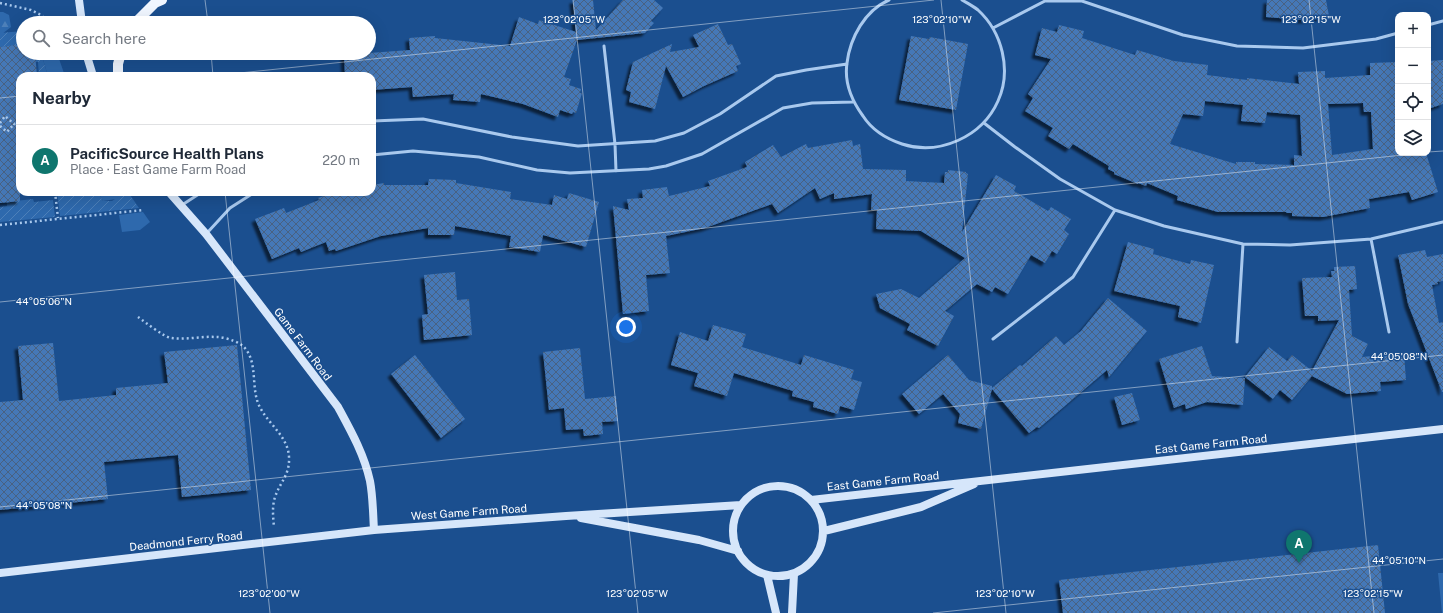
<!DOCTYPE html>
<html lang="en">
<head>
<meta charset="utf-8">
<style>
  body { margin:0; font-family:"Public Sans",sans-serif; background:#f2f2f3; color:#1f2937 }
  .controls { position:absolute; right:12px; top:12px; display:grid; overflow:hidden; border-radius:8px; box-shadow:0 4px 16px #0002 }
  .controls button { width:36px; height:36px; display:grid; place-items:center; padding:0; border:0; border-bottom:1px solid #e0e1e3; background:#fff; color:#1f2937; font:20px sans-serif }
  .you { position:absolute; left:626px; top:327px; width:14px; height:14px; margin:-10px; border:3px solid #fff; border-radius:50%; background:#1a73e8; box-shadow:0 0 0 6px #1a73e833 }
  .badge { display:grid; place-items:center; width:26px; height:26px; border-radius:50%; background:#0f766e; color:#fff; font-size:13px; font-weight:700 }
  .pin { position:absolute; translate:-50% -33px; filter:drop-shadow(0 1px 2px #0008) }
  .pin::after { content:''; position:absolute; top:21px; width:14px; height:12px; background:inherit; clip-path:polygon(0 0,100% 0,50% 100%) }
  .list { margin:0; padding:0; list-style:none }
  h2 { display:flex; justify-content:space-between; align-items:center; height:52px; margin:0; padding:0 16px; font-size:17px }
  h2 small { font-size:13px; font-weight:400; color:#747a83 }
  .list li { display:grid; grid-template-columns:26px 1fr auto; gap:12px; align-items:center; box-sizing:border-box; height:72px; padding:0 16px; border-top:1px solid #e0e1e3 }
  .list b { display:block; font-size:15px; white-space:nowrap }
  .list p { margin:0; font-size:13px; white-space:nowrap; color:#747a83 }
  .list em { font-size:13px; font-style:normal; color:#747a83 }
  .icon { flex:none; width:22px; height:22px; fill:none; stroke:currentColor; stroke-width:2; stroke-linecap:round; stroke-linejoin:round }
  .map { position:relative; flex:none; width:1443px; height:613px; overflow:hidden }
  .search { position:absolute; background:#fff; box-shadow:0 4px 16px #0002; left:16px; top:16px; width:360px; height:44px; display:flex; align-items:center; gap:10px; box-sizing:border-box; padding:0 14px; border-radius:22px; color:#747a83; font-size:15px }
  .panel { position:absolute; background:#fff; box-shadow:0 4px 16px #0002; left:16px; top:72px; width:360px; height:124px; border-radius:12px }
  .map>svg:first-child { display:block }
</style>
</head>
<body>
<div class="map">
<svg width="1443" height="613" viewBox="0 0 1443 613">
  <defs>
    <pattern id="forest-firs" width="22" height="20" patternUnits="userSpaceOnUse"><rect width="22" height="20" fill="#2e69ad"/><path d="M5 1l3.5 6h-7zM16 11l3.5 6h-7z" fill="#4d80b9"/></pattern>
    <pattern id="garden-furrows" width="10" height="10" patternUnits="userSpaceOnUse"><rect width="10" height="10" fill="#2e69ad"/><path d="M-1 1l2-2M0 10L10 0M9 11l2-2" fill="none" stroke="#4d80b9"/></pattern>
    <pattern id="building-cross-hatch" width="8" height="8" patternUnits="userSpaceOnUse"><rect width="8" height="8" fill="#4478b7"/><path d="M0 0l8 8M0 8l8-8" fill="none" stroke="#486282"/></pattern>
    <filter id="shadow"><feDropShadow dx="-3.5" dy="3.5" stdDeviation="1" flood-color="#0009"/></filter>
  </defs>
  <rect width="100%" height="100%" fill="#1b4f8f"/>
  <path fill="#2e69ad" d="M41 53H57L65 76H48Z
    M98 192H125L116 199 103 201Z
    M143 212 150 222 140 230 122 232 119 215Z
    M1438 573H1443V613H1442Z"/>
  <path fill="url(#forest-firs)" d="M0 12H3L9 15 11 27 2 34 0 33Z"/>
  <path fill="url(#garden-furrows)" d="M23 31V45L0 47V33Z
    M35 53H41L48 76H39L38 62H36Z
    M57 192H98L103 201H112L125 192H128L139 208 60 216Z
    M33 199 34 202 53 200 55 217 0 222V207L7 206V202Z"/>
  <path fill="url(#building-cross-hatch)" fill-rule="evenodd" filter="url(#shadow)" d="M573 0H593L596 30 623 0H654L663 8 651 21 654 23 645 33 577 40 564 77 571 79 569 85 581 89 580 93H582L576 113 573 112 572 114 560 110 558 117 523 104 481 94 480 102 453 100 454 94 413 97 412 87 372 90V76H345L344 53H369L410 50 409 38 435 36V38L510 46 519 17 538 24 539 20 576 32Z
    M1267 0H1326L1329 16 1304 20 1266 17Z
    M718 24 728 45 732 44 741 64 736 66 738 71 704 86 683 97 666 66 655 109 629 102 631 92 626 90 633 62 672 44 670 52 699 47 693 35Z
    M1059 25 1084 31 1082 38 1135 55 1137 50 1174 61 1208 65 1207 75 1247 80V78L1299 84 1298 72 1325 71V78L1370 75V63L1398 62V153H1426L1438 192 1412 200 1409 192 1369 199 1370 208 1323 217 1292 216V213H1287L1286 212H1218L1177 200 1178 196 1147 183 1146 186 1138 183V184L1114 174V172L1108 169 1109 166 1073 144 1069 149 1048 136 1053 128 1025 111 1033 98 1028 94 1051 59 1035 55 1042 28 1057 32ZM1205 101 1243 105 1241 121 1265 123 1267 112 1300 115 1302 156 1294 155V165L1255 164V162H1236V164L1170 144 1183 114 1203 116ZM1363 103 1364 112H1371L1373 149 1332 155 1328 104Z
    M911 36 929 39 930 37 968 44 956 110 899 100Z
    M23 44V53H35L37 76H20V201L0 203V47Z
    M1443 60V104L1428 109V61Z
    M852 140 853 146 860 144 863 169 906 170V181L944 183 945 172H948V170L966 172V173L968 174 962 232 996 175 1016 186 1014 191 1048 211 1051 207 1071 219 1064 230 1069 234 1057 254 1052 251 1045 263 1031 255 1008 294 995 287 992 292 977 284 945 311 954 316 938 346 907 330 910 324 880 308 876 294 901 289 919 298 965 258 921 231 876 229 877 210H871L872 194 834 199V193L820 199 815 188 778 213 772 204 705 228 666 236 670 273 646 275 649 311 623 314 613 206 629 210 627 199 643 198 642 190 667 187 669 196 710 186 708 181 747 167 745 162 773 145 781 157 806 144 808 148Z
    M429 179 456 180V183L511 192 510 199 552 205 554 195 567 199 569 193 599 202 586 247 543 235 540 252 509 247 511 236 455 226 454 235H428V228L381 236 336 251 335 249 329 251 326 242 301 252 299 248 272 259 255 219 284 208 286 213 319 200 318 198 336 192H372V185L384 183V185H428Z
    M1128 242 1154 249 1153 254 1190 264 1191 260 1214 265 1201 323 1178 317 1180 306 1114 291Z
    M1425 250 1427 257 1443 254V281L1437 282 1438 284 1432 285 1439 323 1443 322V392H1442L1408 304 1398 255Z
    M1355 266 1357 289 1349 290 1352 336 1368 344 1362 357 1404 353 1406 380 1380 382 1381 391 1347 394 1312 376 1292 400 1280 390 1273 399 1245 377 1269 347 1287 361 1292 355 1312 371 1339 320 1318 321V316H1305L1302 278 1332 277 1331 271H1334V267Z
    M455 272 457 300 469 299 472 335 424 340 422 315 428 314 424 275Z
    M1108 298 1147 331 1109 377 1107 370 1039 428 1037 427 1029 433 992 389 981 429 958 423 960 414 943 394 919 414 902 394 948 355 969 380 992 386V388L1020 365 1022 366 1056 336 1064 345 1081 331Z
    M713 325 746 334 742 347 801 365 804 355 854 370 851 379 862 382 854 410 840 406 838 414 813 407 814 402 792 396 793 391 734 373 727 396 694 386 698 373 671 365 680 332 708 341Z
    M53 343 59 401 116 395V388L168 383 164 352 237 345 251 490 182 497 178 455 104 462 108 499 0 510V402L23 400 18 346Z
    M1202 346 1212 376 1245 378 1243 405 1207 402 1186 409 1185 404 1174 408 1159 359Z
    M580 348 585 399 616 396 618 421 602 422 603 434 584 436 583 429 566 430 564 408 549 410 543 352Z
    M415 355 465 419 441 438 391 374Z
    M1132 393 1140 420 1122 425 1114 397Z
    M1378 545 1385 613H1063L1059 580Z"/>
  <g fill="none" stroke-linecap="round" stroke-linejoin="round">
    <path stroke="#a9c9ee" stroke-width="2.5" stroke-dasharray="2 3" stroke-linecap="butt" d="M0 3 31 10 43 16
      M0 123 5 116 14 124 20 123
      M0 126 7 132 14 124
      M55 192 58 218
      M0 225 144 210
      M138 317C145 322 164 337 171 338 186 340 202 336 216 337 222 337 229 339 234 341 259 350 251 380 257 400 263 421 288 434 289 457 290 475 280 482 275 497 272 506 273 517 274 527"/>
    <path stroke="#a9c9ee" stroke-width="3" d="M889 0C865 10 850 38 847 63 844 83 852 101 863 116 872 130 887 139 902 144 939 156 982 137 998 101 1012 70 1002 32 978 10 973 6 967 3 962 0
      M1428 25 1443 21
      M993 28 1045 1H1082L1183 35 1237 46 1303 48 1376 39 1398 33
      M604 46 615 144 616 171
      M372 121 423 119 512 137 578 146 655 141 684 133 720 114 776 76 806 70 847 64
      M984 123 1015 147 1060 179 1115 210 1164 226 1243 244 1290 245 1371 239 1443 222
      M372 155 413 151 479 157 537 170 570 173 649 169 666 166 702 154 783 108 812 103 853 102
      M182 205 202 192
      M207 233 230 208 255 192
      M1371 239 1389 332
      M993 339 1073 277 1115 210
      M1237 342 1243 244"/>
    <path stroke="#d6e6fa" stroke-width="8" d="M79 0 82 23
      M86 53 93 76
      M169 192 206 234 338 407C351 431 364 454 370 481 373 497 373 514 374 530
      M733 531a45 45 0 1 1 90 0a45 45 0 1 1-90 0Z
      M811 500 1443 429
      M581 518 699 540 738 551
      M824 531 921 507 974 484
      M0 573 374 530 566 516 741 505
      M767 575 776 613
      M792 613 794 574"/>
    <path stroke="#f0f6ff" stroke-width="10" d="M135 23 155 3 162 0
      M118 76V64L121 53"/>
  </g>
  <path fill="none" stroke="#fff" stroke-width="1" stroke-opacity="0.45" d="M205 0 208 23M573 0 638 613M941 0 1006 613M1309 0 1374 613M211 53 213 76M211 76 934 0M0 98 20 96M1428 152 1443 151M225 192 270 613M0 302 1422 153M0 507 1443 355M933 613 1443 559"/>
  <g text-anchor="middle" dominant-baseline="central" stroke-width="3" stroke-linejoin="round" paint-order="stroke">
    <g font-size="11" fill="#fff" stroke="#1b4f8f">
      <text transform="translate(303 344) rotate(53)">Game Farm Road</text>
      <text transform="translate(1211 444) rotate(-6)">East Game Farm Road</text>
      <text transform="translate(883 481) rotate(-6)">East Game Farm Road</text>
      <text transform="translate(469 512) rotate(-4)">West Game Farm Road</text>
      <text transform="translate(186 541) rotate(-6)">Deadmond Ferry Road</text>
    </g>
  </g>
  <g font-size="10" text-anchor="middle" fill="#fff" stroke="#1b4f8f" stroke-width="3" stroke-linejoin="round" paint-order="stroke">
    <text x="574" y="23">123°02'05"W</text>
    <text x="942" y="23">123°02'10"W</text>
    <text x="1311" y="23">123°02'15"W</text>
    <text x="44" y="305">44°05'06"N</text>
    <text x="1399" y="360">44°05'08"N</text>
    <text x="44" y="509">44°05'08"N</text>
    <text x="1399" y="564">44°05'10"N</text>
    <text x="269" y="597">123°02'00"W</text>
    <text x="637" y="597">123°02'05"W</text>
    <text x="1005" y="597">123°02'10"W</text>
    <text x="1373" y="597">123°02'15"W</text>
  </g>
</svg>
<div class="controls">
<button>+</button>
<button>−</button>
<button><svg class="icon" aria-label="locate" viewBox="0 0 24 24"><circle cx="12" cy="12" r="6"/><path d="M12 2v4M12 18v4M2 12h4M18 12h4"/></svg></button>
<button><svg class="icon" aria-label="layers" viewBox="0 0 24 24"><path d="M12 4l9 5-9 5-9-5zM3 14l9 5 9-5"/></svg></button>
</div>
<div class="you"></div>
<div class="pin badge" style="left:1299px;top:563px">A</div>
<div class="search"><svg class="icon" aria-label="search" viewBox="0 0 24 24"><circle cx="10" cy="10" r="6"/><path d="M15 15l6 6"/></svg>Search here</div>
<section class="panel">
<h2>Nearby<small></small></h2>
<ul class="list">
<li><span class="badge">A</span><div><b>PacificSource Health Plans</b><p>Place · East Game Farm Road</p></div><em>220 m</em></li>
</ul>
</section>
</div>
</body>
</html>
